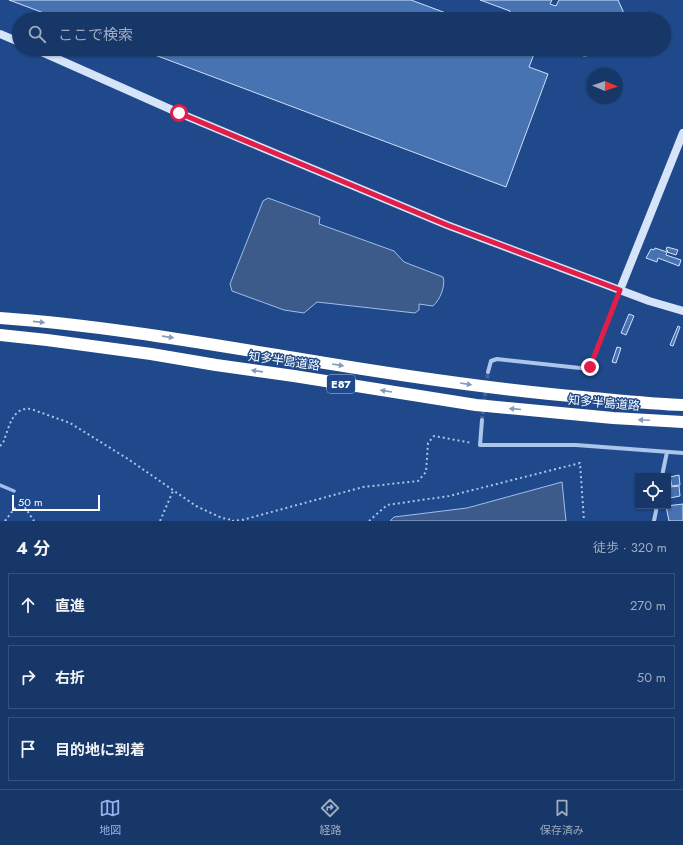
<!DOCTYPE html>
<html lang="ja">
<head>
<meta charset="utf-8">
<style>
  body { margin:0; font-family:Jost,"Noto Sans JP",sans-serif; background:#244271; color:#f1f3f6 }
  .controls { position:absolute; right:12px; bottom:12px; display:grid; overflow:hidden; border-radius:0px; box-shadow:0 1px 3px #0004 }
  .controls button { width:36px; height:36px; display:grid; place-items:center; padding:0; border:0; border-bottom:1px solid #36517c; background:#173768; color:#f1f3f6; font:20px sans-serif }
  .compass { position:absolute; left:587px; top:68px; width:36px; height:36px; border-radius:50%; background:#173768; box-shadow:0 1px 3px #0004; rotate:92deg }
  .scale { position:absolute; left:12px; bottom:10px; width:88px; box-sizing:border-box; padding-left:4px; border:2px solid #fff; border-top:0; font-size:11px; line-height:14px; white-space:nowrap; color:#fff; -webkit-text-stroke:3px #1f498a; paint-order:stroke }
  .stop { position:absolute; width:12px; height:12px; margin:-9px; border:3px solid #e11d48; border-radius:50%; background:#fff }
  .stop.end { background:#e11d48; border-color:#fff; box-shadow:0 1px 4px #0008 }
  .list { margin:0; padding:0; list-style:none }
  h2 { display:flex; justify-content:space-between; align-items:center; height:52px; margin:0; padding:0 16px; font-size:17px }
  h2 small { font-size:13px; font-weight:400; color:#9eacc0 }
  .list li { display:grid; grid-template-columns:26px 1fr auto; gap:12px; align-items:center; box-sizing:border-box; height:64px; margin:0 8px 8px; padding:0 8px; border:1px solid #36517c; border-radius:0px }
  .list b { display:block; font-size:15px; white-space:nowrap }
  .list em { font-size:13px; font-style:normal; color:#9eacc0 }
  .icon { flex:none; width:22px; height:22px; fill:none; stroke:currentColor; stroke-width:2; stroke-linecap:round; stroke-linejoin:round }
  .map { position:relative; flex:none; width:683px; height:521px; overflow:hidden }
  .search { position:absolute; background:#173768; box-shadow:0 1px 3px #0004; left:12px; right:12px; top:12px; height:44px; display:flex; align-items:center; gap:10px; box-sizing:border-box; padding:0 14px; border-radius:22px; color:#9eacc0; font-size:15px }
  .sheet { height:268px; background:#173768 }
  nav { display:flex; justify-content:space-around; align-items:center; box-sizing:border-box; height:56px; border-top:1px solid #36517c; background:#173768; font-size:11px; color:#9eacc0 }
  nav a { display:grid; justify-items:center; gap:2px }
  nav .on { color:#95b2f1 }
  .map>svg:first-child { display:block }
</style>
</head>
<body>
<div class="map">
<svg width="683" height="521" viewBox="0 0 683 521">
  <rect width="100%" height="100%" fill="#1f498a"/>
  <path fill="#3c5b8a" stroke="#9ebfed" d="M268 198 320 217 319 224 394 251 404 262 443 277C446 285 440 300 433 306L419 304V310L415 313 317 302 304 313 284 310 232 291 230 284 263 201Z
    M562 482 566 521H390L394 517 467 508Z"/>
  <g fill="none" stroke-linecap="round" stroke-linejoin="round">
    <path stroke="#9ebfed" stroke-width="3.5" d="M0 485 14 491"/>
  </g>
  <path fill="#4773b2" stroke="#d0e0f8" d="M9 0H411L462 19H60Z
    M480 0H552L550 4 556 6 559 0H618L623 11 624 19H507L510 11Z
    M139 49H536L529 67 548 74 506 187Z
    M564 49H609L600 54 584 56Z
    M667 247 678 250 676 255 667 252 668 251 666 250Z
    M655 248 667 252 666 255 681 260 679 266 658 258 657 262 646 258 651 249 654 250Z
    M629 314 634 316 626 335 621 333Z
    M678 326 680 327 673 346 670 345Z
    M617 347 621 348 616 363 612 362Z
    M679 475 680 485 672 486 670 477Z
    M679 486 680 496 670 498 669 487Z
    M683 504V521H669L666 506Z"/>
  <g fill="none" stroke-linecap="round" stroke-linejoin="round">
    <path stroke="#41649c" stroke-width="4" stroke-dasharray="4 2" stroke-linecap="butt" d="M482 420 488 372"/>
    <path stroke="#abc5eb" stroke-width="2" stroke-dasharray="2 3" stroke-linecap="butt" d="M0 446 3 443C9 428 12 406 31 409L70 423 128 459 196 506 222 518 233 520
      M5 521 14 509 22 503 34 521
      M160 521 173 491
      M232 521 242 520 363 487 418 481 426 472 428 443 434 436 472 443
      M369 521 387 505 449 496 580 463 584 521"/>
    <path stroke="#abc5eb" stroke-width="4" d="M488 372 491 361 497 359 580 368 590 367 620 290
      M482 420 480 445H576L683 453
      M662 476 667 452
      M654 521 657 506"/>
    <path stroke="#d6e4f9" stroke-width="8" d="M0 34 19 42
      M35 49 179 113 447 225 649 301 683 311
      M620 290 683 133"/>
    <path stroke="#fff" stroke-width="12" d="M0 318C99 325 197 342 295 358 390 374 486 389 583 397 616 400 650 404 683 405
      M0 335 47 340 151 354 216 365 294 376 476 405 613 418 683 422"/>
  </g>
  <defs><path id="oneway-solid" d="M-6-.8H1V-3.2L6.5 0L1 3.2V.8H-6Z"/></defs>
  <g fill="#849bbf">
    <use href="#oneway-solid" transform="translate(39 322) rotate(6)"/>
    <use href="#oneway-solid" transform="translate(168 337) rotate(8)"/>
    <use href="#oneway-solid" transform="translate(338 365) rotate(9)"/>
    <use href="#oneway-solid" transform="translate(257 371) rotate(-172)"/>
    <use href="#oneway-solid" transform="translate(466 384) rotate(9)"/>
    <use href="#oneway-solid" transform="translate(386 391) rotate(-171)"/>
    <use href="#oneway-solid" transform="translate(515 409) rotate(-175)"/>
    <use href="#oneway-solid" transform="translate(644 420) rotate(-177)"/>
  </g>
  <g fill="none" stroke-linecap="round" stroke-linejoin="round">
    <path stroke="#e11d48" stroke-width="5" d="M179 113 447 225 620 290 590 367"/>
  </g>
  <g text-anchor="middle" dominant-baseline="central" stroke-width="3" stroke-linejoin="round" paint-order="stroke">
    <rect fill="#1f498a" stroke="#bcc8dc" stroke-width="1" x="327" y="375" width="28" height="18" rx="3"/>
    <g font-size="11" font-weight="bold" fill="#fff">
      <text x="341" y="384">E87</text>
    </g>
    <g font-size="12" fill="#fff" stroke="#1f498a">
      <text transform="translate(284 361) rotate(8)">知多半島道路</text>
      <text transform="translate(604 403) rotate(5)">知多半島道路</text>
    </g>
  </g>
</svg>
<div class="controls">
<button><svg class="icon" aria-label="locate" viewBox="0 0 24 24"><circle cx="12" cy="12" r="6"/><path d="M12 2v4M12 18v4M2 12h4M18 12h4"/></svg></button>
</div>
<svg class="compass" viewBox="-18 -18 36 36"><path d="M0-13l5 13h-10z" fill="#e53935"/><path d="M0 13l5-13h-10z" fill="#9eacc0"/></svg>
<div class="scale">50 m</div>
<div class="stop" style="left:179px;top:113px"></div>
<div class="stop end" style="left:590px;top:367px"></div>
<div class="search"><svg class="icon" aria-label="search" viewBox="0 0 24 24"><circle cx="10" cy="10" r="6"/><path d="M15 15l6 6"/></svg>ここで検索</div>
</div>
<section class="sheet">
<h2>4 分<small>徒歩 · 320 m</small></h2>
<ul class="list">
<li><svg class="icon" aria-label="ahead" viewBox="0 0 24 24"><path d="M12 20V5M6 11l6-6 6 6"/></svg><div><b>直進</b></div><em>270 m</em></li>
<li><svg class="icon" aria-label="right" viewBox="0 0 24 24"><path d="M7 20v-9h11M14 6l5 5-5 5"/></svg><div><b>右折</b></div><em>50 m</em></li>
<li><svg class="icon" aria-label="arrive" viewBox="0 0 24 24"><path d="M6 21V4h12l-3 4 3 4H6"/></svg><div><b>目的地に到着</b></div></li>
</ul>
</section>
<nav>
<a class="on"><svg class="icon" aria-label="map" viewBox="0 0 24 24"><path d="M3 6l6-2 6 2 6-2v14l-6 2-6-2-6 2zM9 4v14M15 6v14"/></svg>地図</a>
<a><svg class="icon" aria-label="directions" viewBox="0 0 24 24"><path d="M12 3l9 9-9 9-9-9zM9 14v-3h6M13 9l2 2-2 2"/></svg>経路</a>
<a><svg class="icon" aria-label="saved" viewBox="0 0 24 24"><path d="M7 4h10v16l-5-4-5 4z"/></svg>保存済み</a>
</nav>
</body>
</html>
